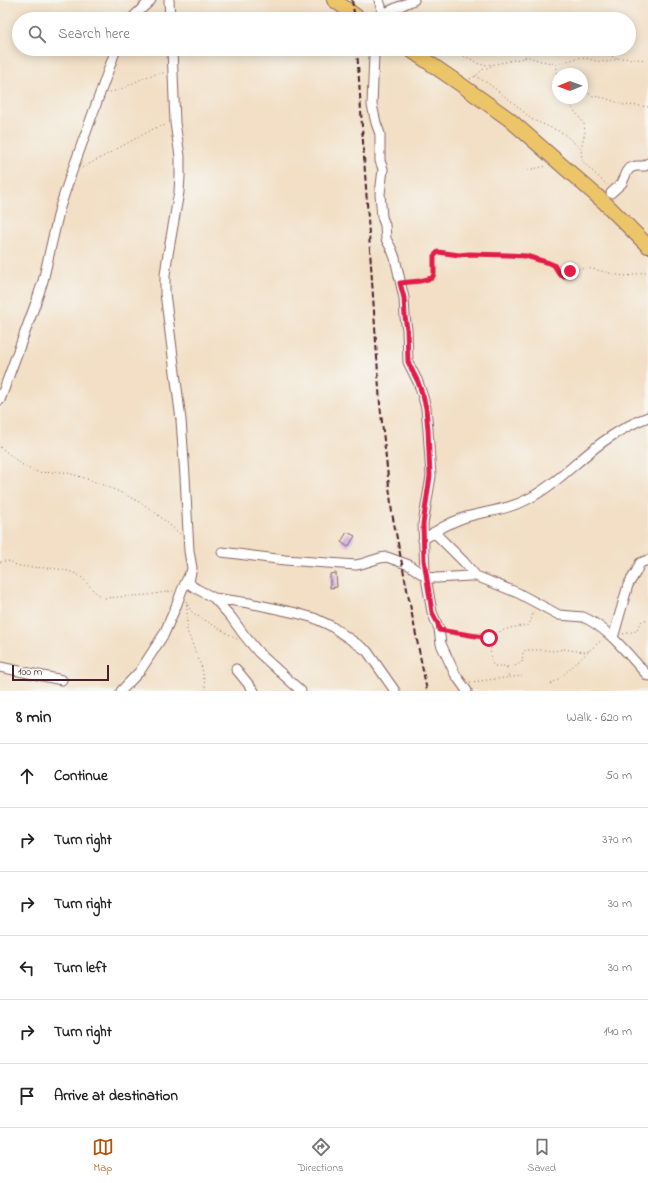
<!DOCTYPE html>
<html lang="en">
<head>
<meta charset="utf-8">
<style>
  body { margin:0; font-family:"Indie Flower",sans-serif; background:#f2f2f2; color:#222 }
  .compass { position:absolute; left:552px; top:68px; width:36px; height:36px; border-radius:50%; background:#fff; box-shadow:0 2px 10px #0003; rotate:269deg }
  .scale { position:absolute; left:12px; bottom:10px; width:97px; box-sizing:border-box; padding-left:4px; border:2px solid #4a1f2b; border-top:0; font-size:11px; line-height:14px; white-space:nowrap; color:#4a1f2b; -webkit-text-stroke:3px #f6f6f2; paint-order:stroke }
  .stop { position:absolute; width:12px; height:12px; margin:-9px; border:3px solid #e11d48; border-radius:50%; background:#fff }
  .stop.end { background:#e11d48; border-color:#fff; box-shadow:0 1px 4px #0008 }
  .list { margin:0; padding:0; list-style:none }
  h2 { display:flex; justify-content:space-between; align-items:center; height:52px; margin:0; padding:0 16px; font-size:17px }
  h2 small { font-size:13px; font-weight:400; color:#767676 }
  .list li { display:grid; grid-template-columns:26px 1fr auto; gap:12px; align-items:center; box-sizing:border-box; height:64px; padding:0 16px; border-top:1px solid #e0e0e0 }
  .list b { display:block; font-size:15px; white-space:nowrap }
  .list em { font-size:13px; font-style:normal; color:#767676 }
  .icon { flex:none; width:22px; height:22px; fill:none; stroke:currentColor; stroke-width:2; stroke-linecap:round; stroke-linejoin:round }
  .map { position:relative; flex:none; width:648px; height:691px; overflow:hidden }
  .search { position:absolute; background:#fff; box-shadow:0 2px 10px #0003; left:12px; right:12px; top:12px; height:44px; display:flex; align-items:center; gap:10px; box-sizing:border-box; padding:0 14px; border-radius:22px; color:#767676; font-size:15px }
  .sheet { height:436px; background:#fff }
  nav { display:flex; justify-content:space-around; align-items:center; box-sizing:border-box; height:56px; border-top:1px solid #e0e0e0; background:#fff; font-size:11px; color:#767676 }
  nav a { display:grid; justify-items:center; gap:2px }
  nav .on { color:#b45309 }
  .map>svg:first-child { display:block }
</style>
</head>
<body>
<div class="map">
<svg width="648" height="691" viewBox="0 0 648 691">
  <rect width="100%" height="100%" fill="#f6f6f2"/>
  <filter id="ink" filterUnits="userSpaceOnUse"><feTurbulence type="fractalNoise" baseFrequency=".025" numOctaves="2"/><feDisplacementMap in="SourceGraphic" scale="8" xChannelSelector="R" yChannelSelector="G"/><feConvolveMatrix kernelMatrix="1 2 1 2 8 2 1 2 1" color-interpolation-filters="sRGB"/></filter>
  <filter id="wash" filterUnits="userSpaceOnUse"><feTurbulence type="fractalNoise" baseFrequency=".012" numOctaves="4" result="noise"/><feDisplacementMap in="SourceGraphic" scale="16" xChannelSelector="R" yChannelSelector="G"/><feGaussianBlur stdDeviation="0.9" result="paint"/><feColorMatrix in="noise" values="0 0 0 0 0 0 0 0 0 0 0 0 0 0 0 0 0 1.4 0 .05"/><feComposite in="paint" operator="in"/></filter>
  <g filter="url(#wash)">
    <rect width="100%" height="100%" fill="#f2dfc5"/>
    <g id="blocks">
      <path fill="#c89cdb" d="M347 532 355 536 348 547 341 542Z
        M336 573 337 587 330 588V574Z"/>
    </g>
  </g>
  <g filter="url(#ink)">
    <use href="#blocks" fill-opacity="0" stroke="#856261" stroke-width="1"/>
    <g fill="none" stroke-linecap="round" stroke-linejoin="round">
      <g stroke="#856261" stroke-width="11">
        <path id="minor" d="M169 0 170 19
          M379 0 383 13
          M131 19 151 0
          M371 19 414 0
          M172 49 175 123 180 156V176L179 192 167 260 165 275V293L181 420 185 476 189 551 192 568 189 581 192 586 197 589 214 598 249 603 296 613 314 618 331 626 367 651 395 691
          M372 49 374 55 372 105 376 123 380 134V161L383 169 380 194 382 217 385 225 386 239 392 250 395 258 404 298 405 317 407 329 408 362 418 382 423 397 426 408 428 430 431 476 423 524 425 572 432 612 439 629 441 644 455 674 467 691
          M611 193 622 183 627 172 630 168 636 166H645L648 163
          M0 400 35 305 43 281 60 207 70 177 116 49
          M434 532 464 562 476 576
          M423 540C435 531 449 523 463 518 486 511 509 510 530 498 560 482 582 455 610 437 622 429 635 422 648 417
          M222 552 285 560 356 565 361 564 380 558 387 557 409 565 426 577 437 578 469 576H476L518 593 559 615 583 617C609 628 629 656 648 676
          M214 598 231 617 244 635 259 653 301 691
          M613 638 628 585 636 572 640 563 648 560
          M0 667 62 680
          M236 669 254 691
          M121 691 140 671 164 634 177 604 182 590 189 575"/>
      </g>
      <g stroke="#856261" stroke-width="16">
        <path id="highway" d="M334 0 360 19
          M409 49 460 84 509 119 605 203 648 246"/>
      </g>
      <path stroke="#856261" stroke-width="1" stroke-dasharray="1 3" stroke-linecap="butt" d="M445 49 462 55 473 60 476 63 483 65 495 64 529 57 541 61 552 63 557 66 556 83 558 90
        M585 49 617 58
        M525 57 530 49
        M556 64 582 57 596 61 608 62 620 58 648 60
        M475 76 489 84 515 104 531 119 563 133 581 149
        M470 79 477 75 482 70 494 65
        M582 90 593 96 605 98 624 105 642 106 648 107
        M110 92C129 89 144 73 165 73
        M565 98 584 124 585 132 581 149 582 161 607 185
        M82 168 155 128 166 125
        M528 170 547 166
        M409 282 420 281 432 278 434 274V256L438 252 459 255 469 254 508 255 526 257 549 263 554 265 560 275H565C584 260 605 275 626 276 633 276 641 272 648 272
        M0 447C10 454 25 470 38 472 48 474 58 470 68 473 93 480 128 494 149 508 160 516 170 525 180 534
        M0 562C14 559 9 564 20 566 38 569 62 566 78 575 88 581 93 594 104 598L148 595 173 591
        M186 601 191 611 196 615 237 639
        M187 605V631L202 668 206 691
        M448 632 489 638 491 640C491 649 489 659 494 666H506L509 678
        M623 634 636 631 642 621 648 619
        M472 635 483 632H499L510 628 528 625 531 621 533 611
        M507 667 515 666 522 662 523 653 525 650H543L554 651 564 649 576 651 585 652 591 650
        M470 682 522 676
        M551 684 561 677 598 643 602 640"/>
      <use href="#minor" stroke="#fff" stroke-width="9"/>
      <use href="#highway" stroke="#edc569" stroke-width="14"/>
      <path stroke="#4a1f2b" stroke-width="2" stroke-dasharray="6 3" stroke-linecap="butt" d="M352 0 355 19
        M357 49 380 404 392 513 427 691"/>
    </g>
  </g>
  <g fill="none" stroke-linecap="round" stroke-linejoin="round" filter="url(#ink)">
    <path stroke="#e11d48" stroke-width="5" d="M489 638 439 630 438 624 432 612 424 560 423 524 430 476 428 430 426 408 423 396 418 382 408 362 407 329 405 317 404 298 400 283 420 281 432 278 434 274V256L438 252 459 255 469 254 508 255 526 256 549 263 554 265 560 275 565 276 570 271"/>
  </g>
</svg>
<svg class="compass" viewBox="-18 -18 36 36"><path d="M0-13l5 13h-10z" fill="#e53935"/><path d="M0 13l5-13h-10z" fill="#767676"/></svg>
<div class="scale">100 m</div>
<div class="stop" style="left:489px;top:638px"></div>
<div class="stop end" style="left:570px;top:271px"></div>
<div class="search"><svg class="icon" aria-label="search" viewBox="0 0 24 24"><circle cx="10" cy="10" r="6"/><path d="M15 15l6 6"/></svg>Search here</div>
</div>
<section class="sheet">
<h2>8 min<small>Walk · 620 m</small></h2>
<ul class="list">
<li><svg class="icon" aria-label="ahead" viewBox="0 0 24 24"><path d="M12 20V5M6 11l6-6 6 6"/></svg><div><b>Continue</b></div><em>50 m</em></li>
<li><svg class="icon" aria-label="right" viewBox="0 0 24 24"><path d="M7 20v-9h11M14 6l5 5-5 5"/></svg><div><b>Turn right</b></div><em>370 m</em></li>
<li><svg class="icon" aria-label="right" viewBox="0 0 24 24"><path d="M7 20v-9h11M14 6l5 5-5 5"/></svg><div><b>Turn right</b></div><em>30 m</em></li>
<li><svg class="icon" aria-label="left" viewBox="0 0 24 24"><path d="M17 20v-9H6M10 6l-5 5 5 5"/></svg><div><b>Turn left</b></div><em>30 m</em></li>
<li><svg class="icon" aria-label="right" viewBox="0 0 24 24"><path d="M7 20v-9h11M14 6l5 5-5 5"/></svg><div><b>Turn right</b></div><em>140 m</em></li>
<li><svg class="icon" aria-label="arrive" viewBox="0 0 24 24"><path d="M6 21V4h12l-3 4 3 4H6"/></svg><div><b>Arrive at destination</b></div></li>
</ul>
</section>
<nav>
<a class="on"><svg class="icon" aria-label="map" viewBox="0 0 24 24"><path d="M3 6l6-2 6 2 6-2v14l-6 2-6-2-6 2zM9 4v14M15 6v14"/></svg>Map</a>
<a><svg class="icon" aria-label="directions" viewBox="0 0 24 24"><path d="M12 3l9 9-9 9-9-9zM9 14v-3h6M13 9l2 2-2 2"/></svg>Directions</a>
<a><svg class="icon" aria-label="saved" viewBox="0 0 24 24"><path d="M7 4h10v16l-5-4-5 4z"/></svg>Saved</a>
</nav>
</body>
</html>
